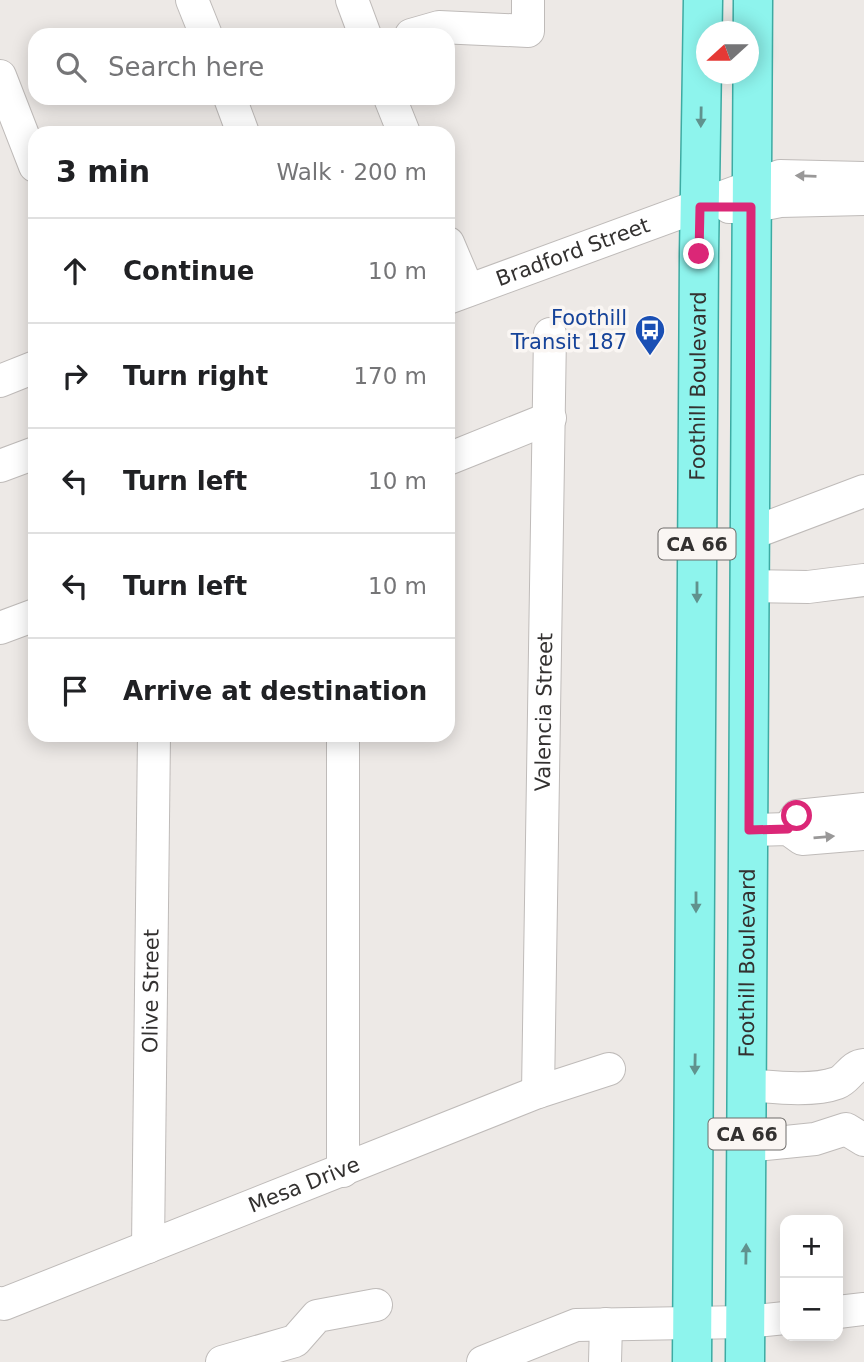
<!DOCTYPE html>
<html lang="en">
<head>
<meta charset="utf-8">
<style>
  body { margin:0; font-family:"DejaVu Sans",sans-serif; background:#f2f2f2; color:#202124 }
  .controls { position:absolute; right:21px; bottom:21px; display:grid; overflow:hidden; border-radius:14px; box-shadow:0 4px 18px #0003 }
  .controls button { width:63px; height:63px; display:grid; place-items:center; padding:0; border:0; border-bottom:2px solid #e0e0e0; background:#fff; color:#202124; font:35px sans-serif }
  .compass { position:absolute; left:696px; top:21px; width:63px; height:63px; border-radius:50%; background:#fff; box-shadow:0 4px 18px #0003; rotate:249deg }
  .stop { position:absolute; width:21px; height:21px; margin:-16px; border:5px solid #db2777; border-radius:50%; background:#fff }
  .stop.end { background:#db2777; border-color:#fff; box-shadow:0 2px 7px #0008 }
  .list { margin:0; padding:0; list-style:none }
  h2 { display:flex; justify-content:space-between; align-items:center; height:91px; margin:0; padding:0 28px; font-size:30px }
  h2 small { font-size:23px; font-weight:400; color:#757577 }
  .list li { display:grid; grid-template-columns:46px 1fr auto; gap:21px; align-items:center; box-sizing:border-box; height:105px; padding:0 28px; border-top:2px solid #e0e0e0 }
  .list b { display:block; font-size:26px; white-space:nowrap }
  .list em { font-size:23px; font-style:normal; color:#757577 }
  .icon { flex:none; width:38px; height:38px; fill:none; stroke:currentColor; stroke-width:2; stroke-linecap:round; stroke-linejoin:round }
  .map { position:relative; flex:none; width:864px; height:1362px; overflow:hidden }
  .search { position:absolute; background:#fff; box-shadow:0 4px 18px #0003; left:28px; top:28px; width:427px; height:77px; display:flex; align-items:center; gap:18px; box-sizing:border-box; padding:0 24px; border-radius:21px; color:#757577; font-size:26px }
  .panel { position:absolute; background:#fff; box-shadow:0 4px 18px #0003; left:28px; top:126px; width:427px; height:616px; border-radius:21px }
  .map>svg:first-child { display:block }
</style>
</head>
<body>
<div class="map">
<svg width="864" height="1362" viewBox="0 0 864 1362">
  <rect width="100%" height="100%" fill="#ede9e6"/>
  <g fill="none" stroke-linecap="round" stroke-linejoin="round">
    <g stroke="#bfbbb9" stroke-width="34">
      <g id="minor">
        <path d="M192 0 206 35"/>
        <path d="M352 0 365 35"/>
        <path d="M411 35 439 27 528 31V0"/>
        <path d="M0 76 35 166"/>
        <path d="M230 98 243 133"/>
        <path d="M390 98 404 133"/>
        <path d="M729 207H751L780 201 864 199"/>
        <path d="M448 243 468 290"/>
        <path id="s1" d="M448 298 780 176 864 178"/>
        <path d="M0 381 35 367"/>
        <path d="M448 459 550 418"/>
        <path d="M0 466 35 453"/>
        <path d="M750 534 864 491"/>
        <path d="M750 586 808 587 864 580"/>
        <path d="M0 628 35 615"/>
        <path d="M343 735V1171"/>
        <path d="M788 829 797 816 864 809"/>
        <path d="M749 830 788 829 802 839 864 834"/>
        <path d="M747 1085C772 1087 813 1092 837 1083 848 1079 851 1066 864 1065"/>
        <path id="s2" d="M538 1092 550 334"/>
        <path d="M747 1146 815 1139 846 1129 864 1140"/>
        <path id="s3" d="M148 1247 154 735"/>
        <path id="s4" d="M0 1303 4 1304 538 1092 609 1069"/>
        <path d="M838 1312 864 1309"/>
        <path d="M222 1362 295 1341 317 1316 376 1305"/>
        <path d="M483 1362 576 1325 745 1322 785 1318"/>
        <path d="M605 1362 606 1324"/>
      </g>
    </g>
    <g stroke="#3daba3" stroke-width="41">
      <g id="major">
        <path id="s5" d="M692 1362 699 254 703 0"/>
        <path id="s6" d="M745 1362 753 0"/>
      </g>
    </g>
    <use href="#minor" stroke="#fff" stroke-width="32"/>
    <use href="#major" stroke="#8ef4ed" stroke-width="38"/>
  </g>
  <defs><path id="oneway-solid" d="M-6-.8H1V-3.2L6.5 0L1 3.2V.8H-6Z" transform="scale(1.75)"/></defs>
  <g fill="#60928e">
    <use href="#oneway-solid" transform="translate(701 117) rotate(91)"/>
    <use href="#oneway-solid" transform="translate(697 592) rotate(90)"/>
    <use href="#oneway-solid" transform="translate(696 902) rotate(90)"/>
    <use href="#oneway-solid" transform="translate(695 1064) rotate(91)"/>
    <use href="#oneway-solid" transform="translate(746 1254) rotate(-89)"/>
  </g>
  <g fill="#999898">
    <use href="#oneway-solid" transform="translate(806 176) rotate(-178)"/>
    <use href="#oneway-solid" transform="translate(824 837) rotate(-5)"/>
  </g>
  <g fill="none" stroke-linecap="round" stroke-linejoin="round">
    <path stroke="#db2777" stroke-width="9" d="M699 254 700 207H751L749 830 788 829 797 816"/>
  </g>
  <defs>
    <g id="bus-pin" transform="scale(1.575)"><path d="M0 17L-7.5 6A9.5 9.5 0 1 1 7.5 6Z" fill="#1a4fb4" stroke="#faf6f3"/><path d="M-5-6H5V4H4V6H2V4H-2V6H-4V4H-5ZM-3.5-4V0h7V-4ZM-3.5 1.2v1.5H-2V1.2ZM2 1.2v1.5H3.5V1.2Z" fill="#fff"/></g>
  </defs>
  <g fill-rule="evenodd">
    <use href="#bus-pin" x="650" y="330"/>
  </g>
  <g text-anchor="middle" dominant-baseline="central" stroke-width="7" stroke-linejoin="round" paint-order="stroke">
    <g fill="#faf6f3" stroke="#6f6c6a" stroke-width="2">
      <rect x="658.5" y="528.5" width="77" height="31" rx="5"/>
      <rect x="708.5" y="1118.5" width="77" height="31" rx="5"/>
    </g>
    <g font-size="19" font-weight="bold" fill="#333130">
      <text x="697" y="544">CA 66</text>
      <text x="747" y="1134">CA 66</text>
    </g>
    <g font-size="21" fill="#333130" stroke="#faf6f3">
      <text stroke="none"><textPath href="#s1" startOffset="133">Bradford Street</textPath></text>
      <text stroke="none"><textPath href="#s5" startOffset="976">Foothill Boulevard</textPath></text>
      <text stroke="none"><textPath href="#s2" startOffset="380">Valencia Street</textPath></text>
      <text stroke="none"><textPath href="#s6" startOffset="399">Foothill Boulevard</textPath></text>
      <text stroke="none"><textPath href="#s3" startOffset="256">Olive Street</textPath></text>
      <text stroke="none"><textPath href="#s4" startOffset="327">Mesa Drive</textPath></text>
    </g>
    <g font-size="21" fill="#164399" stroke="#faf6f3" text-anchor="end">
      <text x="627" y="318">Foothill<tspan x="627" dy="24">Transit 187</tspan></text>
    </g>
  </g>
</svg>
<div class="controls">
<button>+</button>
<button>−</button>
</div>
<svg class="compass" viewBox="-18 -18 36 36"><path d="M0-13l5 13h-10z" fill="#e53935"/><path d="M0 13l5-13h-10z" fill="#757577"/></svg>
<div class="stop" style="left:797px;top:816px"></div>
<div class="stop end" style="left:699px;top:254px"></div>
<div class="search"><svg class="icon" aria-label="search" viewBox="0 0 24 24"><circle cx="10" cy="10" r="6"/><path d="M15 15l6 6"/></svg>Search here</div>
<section class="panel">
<h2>3 min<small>Walk · 200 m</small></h2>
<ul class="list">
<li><svg class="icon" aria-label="ahead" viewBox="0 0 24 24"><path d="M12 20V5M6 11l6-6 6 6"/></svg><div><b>Continue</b></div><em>10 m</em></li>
<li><svg class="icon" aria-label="right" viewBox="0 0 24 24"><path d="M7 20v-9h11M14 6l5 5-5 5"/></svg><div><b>Turn right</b></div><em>170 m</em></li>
<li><svg class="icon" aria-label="left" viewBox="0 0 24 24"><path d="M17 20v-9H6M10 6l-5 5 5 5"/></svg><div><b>Turn left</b></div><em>10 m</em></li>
<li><svg class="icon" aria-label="left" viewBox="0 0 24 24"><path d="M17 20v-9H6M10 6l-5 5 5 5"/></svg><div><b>Turn left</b></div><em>10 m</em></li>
<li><svg class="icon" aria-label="arrive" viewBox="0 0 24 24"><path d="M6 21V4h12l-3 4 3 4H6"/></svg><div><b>Arrive at destination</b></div></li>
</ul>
</section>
</div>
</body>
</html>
